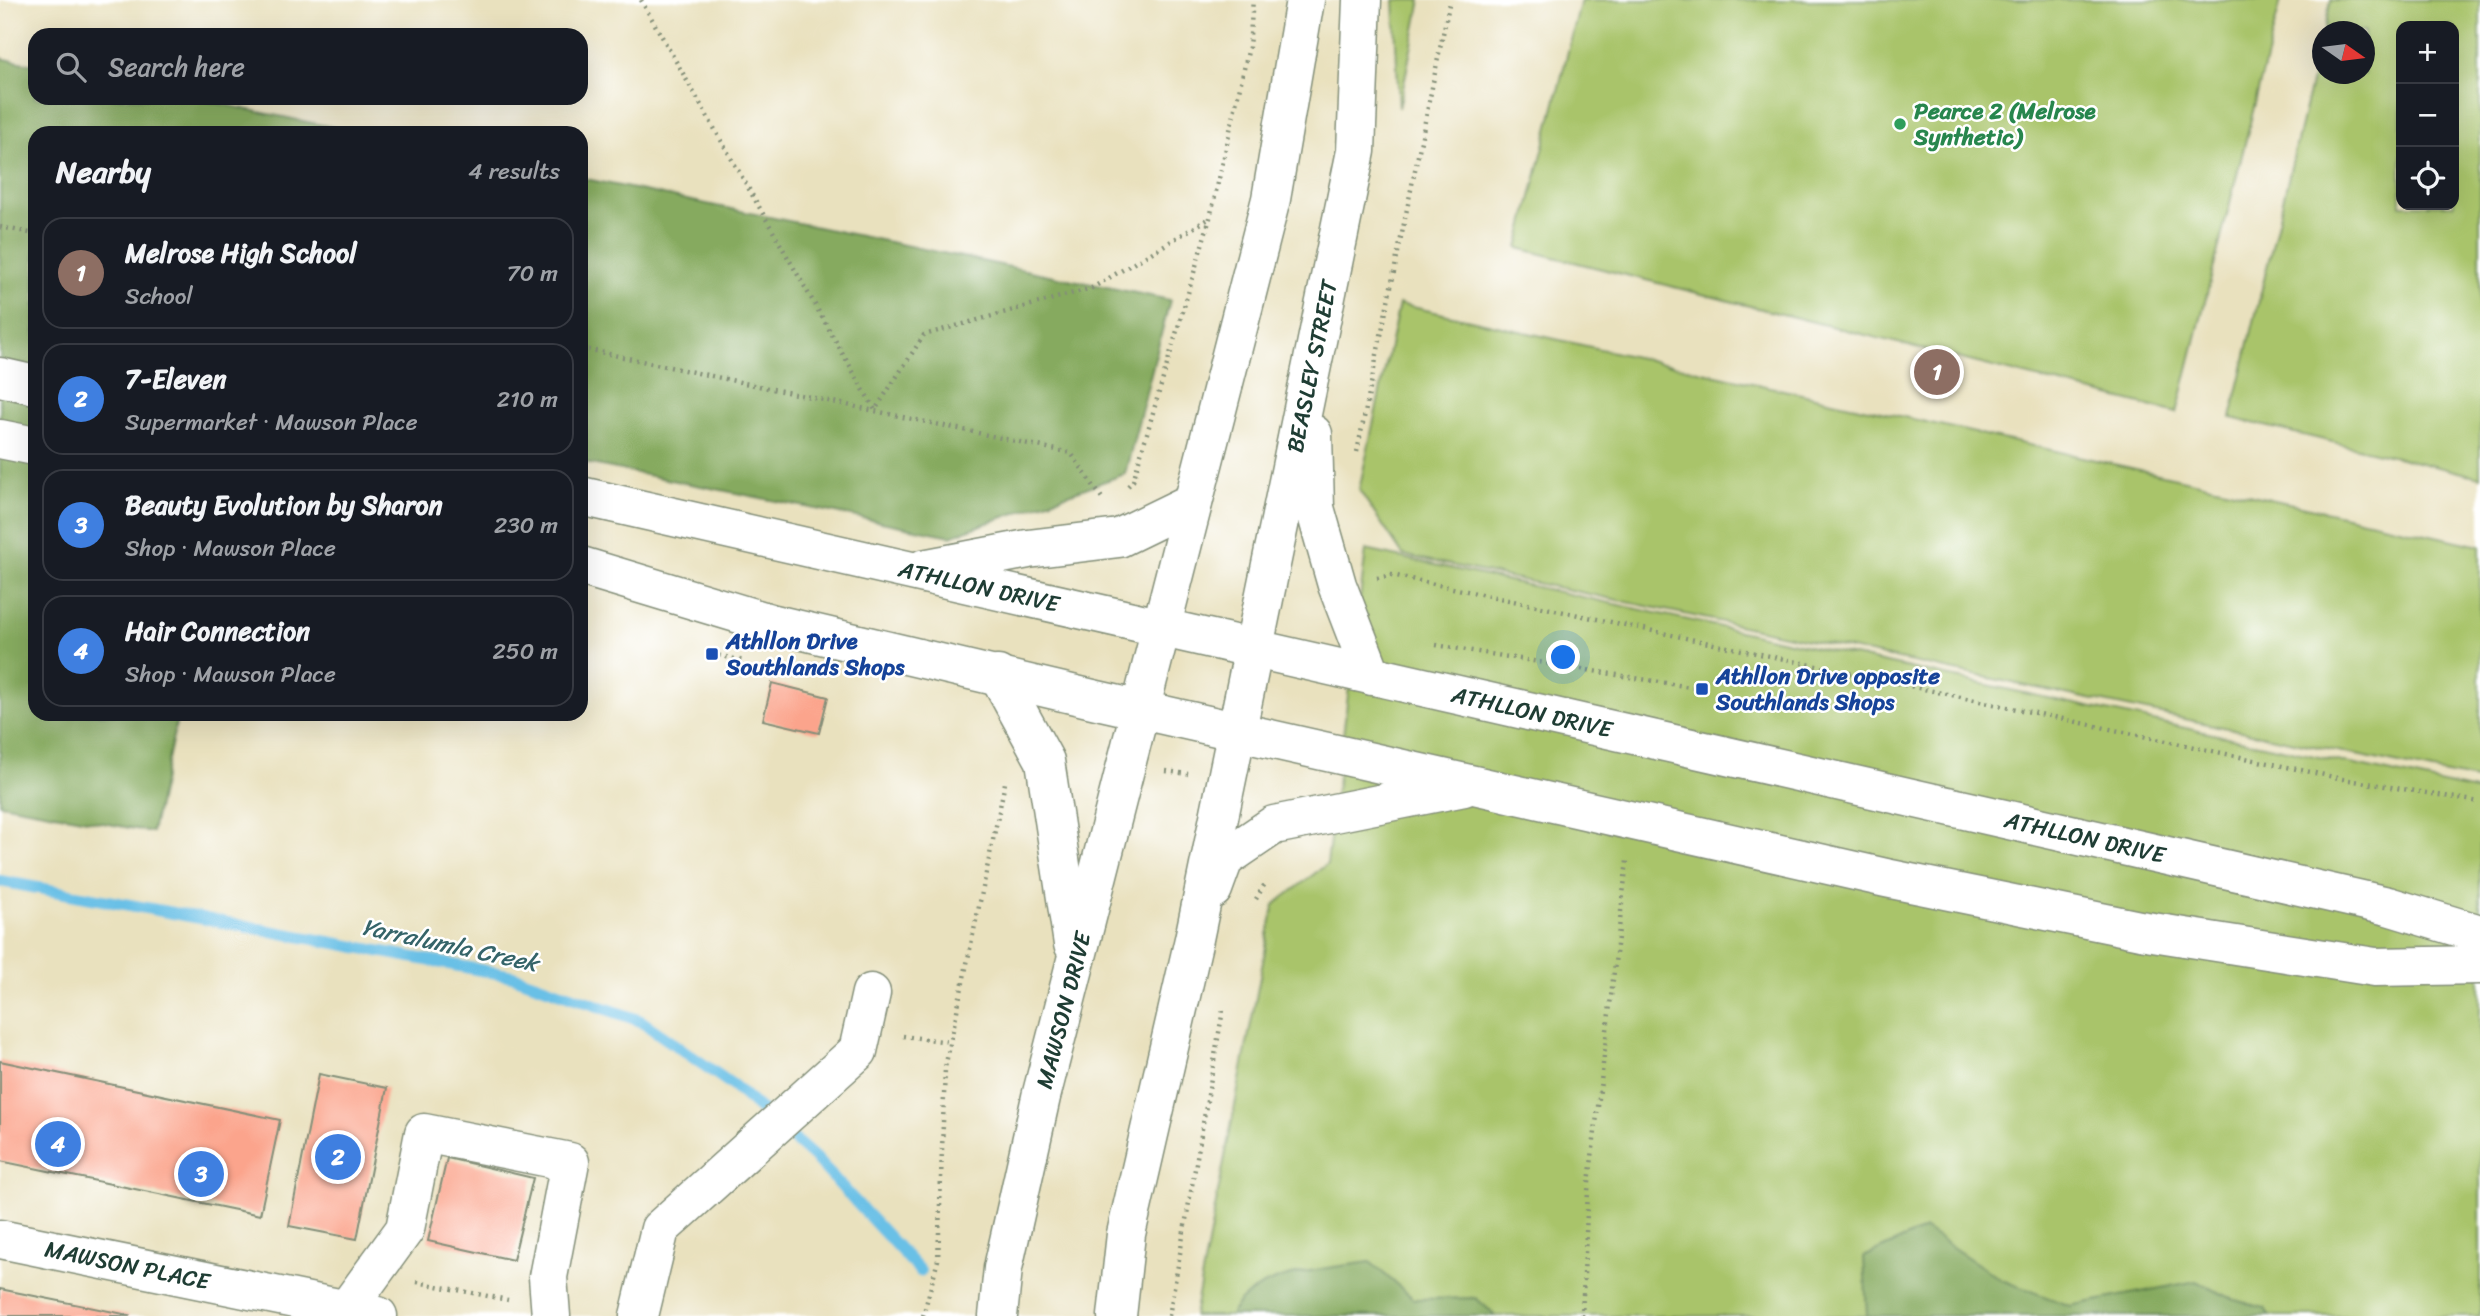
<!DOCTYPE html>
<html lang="en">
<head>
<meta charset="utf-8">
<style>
  body { margin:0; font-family:Sriracha,sans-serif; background:#20242c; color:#f1f3f6 }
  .controls { position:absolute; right:21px; top:21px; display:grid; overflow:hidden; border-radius:14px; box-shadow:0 7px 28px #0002 }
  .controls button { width:63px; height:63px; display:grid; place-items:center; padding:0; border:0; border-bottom:2px solid #363941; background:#171b24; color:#f1f3f6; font:35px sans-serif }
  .compass { position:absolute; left:2312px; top:21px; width:63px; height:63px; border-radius:50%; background:#171b24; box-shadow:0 7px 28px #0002; rotate:104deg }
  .you { position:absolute; left:1564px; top:658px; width:24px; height:24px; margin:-18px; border:5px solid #fff; border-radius:50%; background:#1a73e8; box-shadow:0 0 0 10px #1a73e833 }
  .badge { display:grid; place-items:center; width:46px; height:46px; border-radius:50%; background:#0b8043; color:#fff; font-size:23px; font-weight:700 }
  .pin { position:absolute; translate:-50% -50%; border:4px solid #fff; box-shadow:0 2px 7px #0006 }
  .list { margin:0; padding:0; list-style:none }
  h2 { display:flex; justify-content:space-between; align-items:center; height:91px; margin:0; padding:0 28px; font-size:30px }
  h2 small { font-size:23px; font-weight:400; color:#9ea1a6 }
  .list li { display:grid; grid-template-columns:46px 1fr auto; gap:21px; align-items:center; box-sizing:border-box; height:112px; margin:0 14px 14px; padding:0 14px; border:2px solid #363941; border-radius:21px }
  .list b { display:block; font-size:26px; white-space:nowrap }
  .list p { margin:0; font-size:23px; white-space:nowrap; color:#9ea1a6 }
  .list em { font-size:23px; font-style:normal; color:#9ea1a6 }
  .icon { flex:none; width:38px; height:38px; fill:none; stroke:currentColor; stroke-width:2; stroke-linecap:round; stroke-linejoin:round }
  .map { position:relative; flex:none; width:2480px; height:1316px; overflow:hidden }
  .search { position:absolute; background:#171b24; box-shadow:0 7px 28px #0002; left:28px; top:28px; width:560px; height:77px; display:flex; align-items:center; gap:18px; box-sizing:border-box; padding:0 24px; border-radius:21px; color:#9ea1a6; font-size:26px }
  .panel { position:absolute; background:#171b24; box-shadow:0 7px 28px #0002; left:28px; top:126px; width:560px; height:595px; border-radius:21px }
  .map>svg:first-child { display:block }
</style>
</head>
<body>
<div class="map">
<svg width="2480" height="1316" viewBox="0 0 2480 1316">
  <rect width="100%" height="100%" fill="#fff"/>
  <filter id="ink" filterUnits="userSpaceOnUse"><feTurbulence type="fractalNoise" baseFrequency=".0143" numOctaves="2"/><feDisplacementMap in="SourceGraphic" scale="14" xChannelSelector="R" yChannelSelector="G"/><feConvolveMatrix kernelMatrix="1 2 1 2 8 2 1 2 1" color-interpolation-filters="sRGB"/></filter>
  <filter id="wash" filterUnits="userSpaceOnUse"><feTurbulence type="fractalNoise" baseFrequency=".00686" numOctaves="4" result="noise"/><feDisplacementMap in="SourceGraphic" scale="28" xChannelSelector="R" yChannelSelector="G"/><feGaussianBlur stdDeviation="1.57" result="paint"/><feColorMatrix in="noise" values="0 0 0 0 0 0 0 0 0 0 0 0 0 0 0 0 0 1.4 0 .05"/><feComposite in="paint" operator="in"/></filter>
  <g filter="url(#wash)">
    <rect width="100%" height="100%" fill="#e9e1be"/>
    <path fill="#a9c46b" stroke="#648050" stroke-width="2" fill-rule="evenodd" d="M1394 0H1421L1399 108Z
      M1581 0H2281L2177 413 1518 248Z
      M2331 0H2480V477L2231 418 2322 37V74H2364V32L2324 31ZM2401 26H2454V205H2401Z
      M1399 304 2480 546V781L1403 555 1359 490Z
      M1366 550 2480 792V1316H1194L1274 905 1327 864Z"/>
    <path fill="#86aa5f" stroke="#52744a" stroke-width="2" d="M0 58 35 65V98H192L361 133H35V714H178L152 832 0 804Z
      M581 178 1170 300 1125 474 951 536 581 462Z
      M1925 1229 2002 1280 2070 1306 2196 1281 2235 1300 2265 1308 2269 1316H1867L1864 1257Z
      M1370 1262 1414 1299 1476 1298 1496 1316H1230C1253 1271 1326 1269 1370 1262Z"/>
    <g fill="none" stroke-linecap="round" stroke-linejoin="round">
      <path stroke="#69c0e6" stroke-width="12" d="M0 881 513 976 641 1021 734 1086 816 1159 920 1271"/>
    </g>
    <g id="blocks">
      <path fill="#fba48c" d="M772 683 828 697 819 733 763 720Z
        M0 1061 280 1120 260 1215 0 1161Z
        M319 1074 387 1088 357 1239 289 1226Z
        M447 1158 533 1178 513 1260 428 1241Z
        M0 1289 129 1315 128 1316H0Z"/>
    </g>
  </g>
  <g filter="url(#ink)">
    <use href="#blocks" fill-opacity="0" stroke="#848f79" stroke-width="2"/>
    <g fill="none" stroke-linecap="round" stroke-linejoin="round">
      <g stroke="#848f79" stroke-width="41">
        <g id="minor">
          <path id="s1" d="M0 1239 378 1316"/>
          <path d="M346 1310 405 1229 424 1133 570 1162 548 1277 551 1316"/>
          <path d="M639 1316 660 1229 858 1051 871 993"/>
        </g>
      </g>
      <g stroke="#848f79" stroke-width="41">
        <g id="major">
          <path d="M0 377 35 385"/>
          <path d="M1313 434 1315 508 1337 585 1372 676"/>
          <path d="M0 439 35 446"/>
          <path id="s2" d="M581 496 2388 906 2480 934"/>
          <path d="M581 566 770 623 1097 700 1886 878 2140 930 2375 967 2480 965"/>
          <path d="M923 569 1028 549 1119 538 1193 502"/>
          <path d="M998 675 1045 761 1073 944"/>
          <path d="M1213 889 1224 859 1274 825 1464 787"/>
          <path id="s3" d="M998 1316 1003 1268 1041 1097 1271 199 1305 0"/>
          <path id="s4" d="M1117 1316 1126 1234 1194 939 1356 151 1362 0"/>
        </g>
      </g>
      <path stroke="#848f79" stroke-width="4.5" stroke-dasharray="2 5" stroke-linecap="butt" d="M641 0 875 410 924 335 1092 288 1210 218
        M0 227 35 234
        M581 348 1071 453 1102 498
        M1357 452 1450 0
        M1128 486 1133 481 1210 218 1249 47 1253 0
        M1377 578 1392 575 2343 779 2480 802
        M1436 645 1702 689
        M712 654 744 661
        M1166 771 1188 774
        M1256 899 1266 882
        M903 1036 950 1042
        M417 1282 508 1300
        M923 1316 938 1260 945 1068 1005 783
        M1169 1316 1223 1010
        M1582 1316 1588 1191 1627 861"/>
      <use href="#minor" stroke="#fff" stroke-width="38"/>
      <use href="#major" stroke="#fff" stroke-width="38"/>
    </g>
  </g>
  <circle fill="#2e9e5b" stroke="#fff" stroke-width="2.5" cx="1900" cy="124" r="7"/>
  <g fill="#1a4fb4" stroke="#fff" stroke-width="2.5">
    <rect x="705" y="647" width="14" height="14" rx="3.5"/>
    <rect x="1695" y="682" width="14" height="14" rx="3.5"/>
  </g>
  <g text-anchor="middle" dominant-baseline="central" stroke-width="5" stroke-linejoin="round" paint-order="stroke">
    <g font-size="23" font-weight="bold" fill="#27864d" stroke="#fff" text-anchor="start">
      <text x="1914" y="111">Pearce 2 (Melrose<tspan x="1914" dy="26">Synthetic)</tspan></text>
    </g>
    <g font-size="23" fill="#1f3d34" stroke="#fff">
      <text stroke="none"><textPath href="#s4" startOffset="970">BEASLEY STREET</textPath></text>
      <text stroke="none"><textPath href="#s2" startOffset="408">ATHLLON DRIVE</textPath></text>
      <text stroke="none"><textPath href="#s2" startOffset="975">ATHLLON DRIVE</textPath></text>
      <text stroke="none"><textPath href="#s2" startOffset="1542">ATHLLON DRIVE</textPath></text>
      <text stroke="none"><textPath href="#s3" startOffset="313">MAWSON DRIVE</textPath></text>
      <text stroke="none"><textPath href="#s1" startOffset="130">MAWSON PLACE</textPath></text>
    </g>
    <g font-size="23" font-weight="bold" fill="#164399" stroke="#fff" text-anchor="start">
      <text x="726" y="641">Athllon Drive<tspan x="726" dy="26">Southlands Shops</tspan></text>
      <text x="1716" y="676">Athllon Drive opposite<tspan x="1716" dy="26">Southlands Shops</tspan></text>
    </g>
    <g font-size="24" font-style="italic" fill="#356469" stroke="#fff">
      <text transform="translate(450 945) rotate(12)">Yarralumla Creek</text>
    </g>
  </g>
</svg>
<div class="controls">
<button>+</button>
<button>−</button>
<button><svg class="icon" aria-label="locate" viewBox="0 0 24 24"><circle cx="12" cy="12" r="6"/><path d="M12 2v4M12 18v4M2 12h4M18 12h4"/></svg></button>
</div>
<svg class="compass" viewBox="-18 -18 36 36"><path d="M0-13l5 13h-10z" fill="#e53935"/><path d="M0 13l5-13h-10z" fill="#9ea1a6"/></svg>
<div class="you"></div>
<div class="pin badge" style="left:1937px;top:372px;background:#8d6e63">1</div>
<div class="pin badge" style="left:338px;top:1157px;background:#3f7fe0">2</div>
<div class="pin badge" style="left:201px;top:1174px;background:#3f7fe0">3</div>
<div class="pin badge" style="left:58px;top:1144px;background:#3f7fe0">4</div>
<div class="search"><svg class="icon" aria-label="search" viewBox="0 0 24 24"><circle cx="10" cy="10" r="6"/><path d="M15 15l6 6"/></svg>Search here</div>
<section class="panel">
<h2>Nearby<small>4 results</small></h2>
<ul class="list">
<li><span class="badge" style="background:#8d6e63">1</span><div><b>Melrose High School</b><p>School</p></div><em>70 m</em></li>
<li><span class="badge" style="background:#3f7fe0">2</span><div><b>7-Eleven</b><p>Supermarket · Mawson Place</p></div><em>210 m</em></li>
<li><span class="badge" style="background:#3f7fe0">3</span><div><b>Beauty Evolution by Sharon</b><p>Shop · Mawson Place</p></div><em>230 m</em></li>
<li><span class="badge" style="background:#3f7fe0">4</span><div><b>Hair Connection</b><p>Shop · Mawson Place</p></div><em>250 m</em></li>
</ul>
</section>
</div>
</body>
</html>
